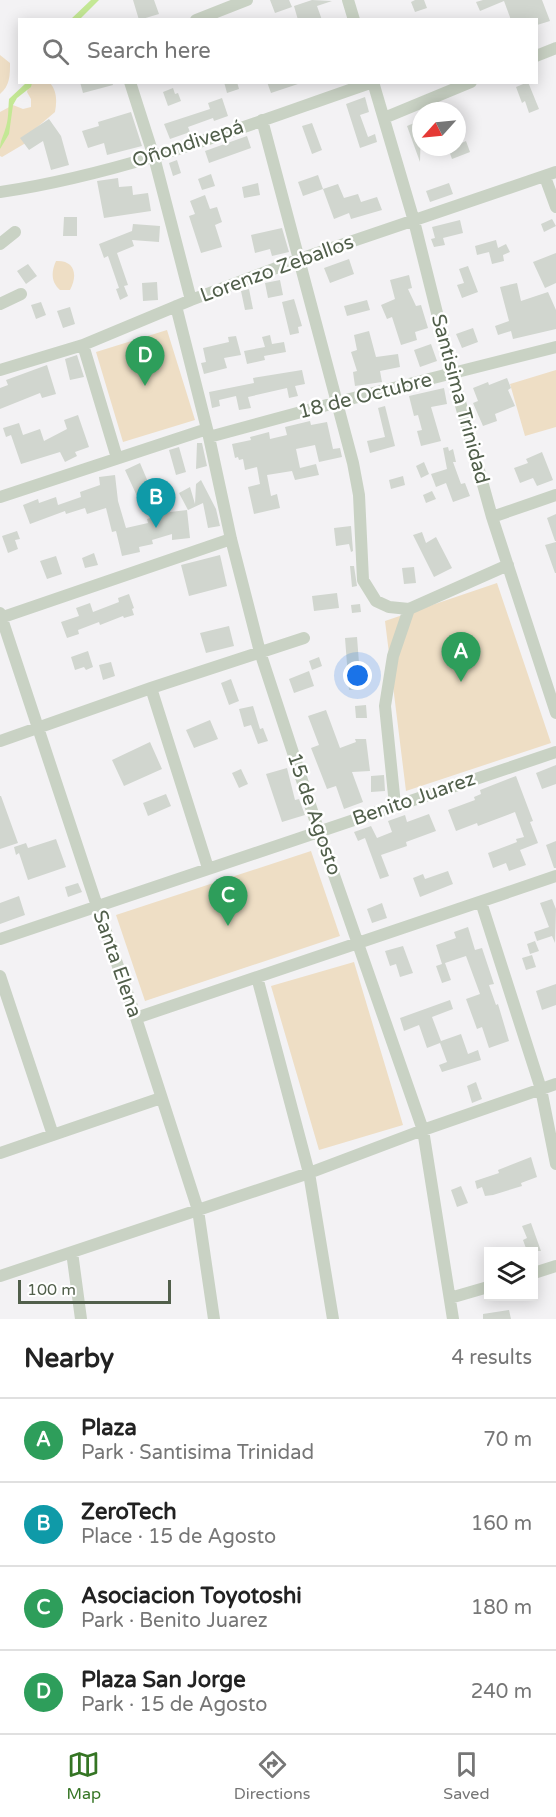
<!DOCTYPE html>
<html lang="en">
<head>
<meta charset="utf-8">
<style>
  body { margin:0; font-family:"Varela Round",sans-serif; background:#f2f2f2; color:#222 }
  .controls { position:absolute; right:18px; bottom:18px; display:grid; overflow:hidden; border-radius:0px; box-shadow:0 3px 15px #0003 }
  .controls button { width:54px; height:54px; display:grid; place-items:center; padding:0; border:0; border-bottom:2px solid #e0e0e0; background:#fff; color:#222; font:30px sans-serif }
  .compass { position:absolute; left:412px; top:102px; width:54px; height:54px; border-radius:50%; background:#fff; box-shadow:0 3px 15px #0003; rotate:243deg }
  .scale { position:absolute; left:18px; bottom:15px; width:153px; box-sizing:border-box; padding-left:6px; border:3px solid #515f4b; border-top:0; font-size:16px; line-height:21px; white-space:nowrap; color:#515f4b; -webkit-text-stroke:4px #fff; paint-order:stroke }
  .you { position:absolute; left:358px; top:676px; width:21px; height:21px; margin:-15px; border:4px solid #fff; border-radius:50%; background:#1a73e8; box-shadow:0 0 0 9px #1a73e833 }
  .badge { display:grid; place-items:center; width:39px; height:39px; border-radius:50%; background:#357524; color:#fff; font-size:20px; font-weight:700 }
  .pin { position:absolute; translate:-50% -50px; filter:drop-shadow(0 2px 3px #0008) }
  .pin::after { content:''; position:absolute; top:32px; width:21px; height:18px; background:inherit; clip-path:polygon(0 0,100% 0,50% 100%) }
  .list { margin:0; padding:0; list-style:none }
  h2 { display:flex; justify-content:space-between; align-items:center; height:78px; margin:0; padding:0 24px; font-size:26px }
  h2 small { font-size:20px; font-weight:400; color:#767676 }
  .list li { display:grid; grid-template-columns:39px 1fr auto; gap:18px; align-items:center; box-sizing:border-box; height:84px; padding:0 24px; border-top:2px solid #e0e0e0 }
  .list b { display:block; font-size:22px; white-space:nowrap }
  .list p { margin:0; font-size:20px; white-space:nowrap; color:#767676 }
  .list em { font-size:20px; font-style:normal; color:#767676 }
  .icon { flex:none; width:33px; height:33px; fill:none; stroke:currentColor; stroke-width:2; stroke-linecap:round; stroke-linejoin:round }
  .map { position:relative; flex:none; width:556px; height:1319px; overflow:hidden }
  .search { position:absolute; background:#fff; box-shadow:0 3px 15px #0003; left:18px; right:18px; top:18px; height:66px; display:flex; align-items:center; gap:15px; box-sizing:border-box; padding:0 21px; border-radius:0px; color:#767676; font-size:22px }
  .sheet { height:414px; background:#fff }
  nav { display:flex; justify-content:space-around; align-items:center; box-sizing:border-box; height:84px; border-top:2px solid #e0e0e0; background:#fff; font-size:16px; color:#767676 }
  nav a { display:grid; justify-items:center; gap:3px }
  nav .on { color:#357524 }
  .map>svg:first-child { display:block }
</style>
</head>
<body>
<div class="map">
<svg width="556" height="1319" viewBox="0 0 556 1319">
  <rect width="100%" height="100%" fill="#f3f2f4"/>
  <path fill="#eedec5" d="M0 55 10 63C10 75 10 86 0 94Z
    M29 83H50C57 91 57 101 55 112L35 129 24 144 2 157 0 156V112L13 105 23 109 31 107V99L27 92Z
    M56 261C75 260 78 275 70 290H60C51 282 51 272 56 261Z
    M167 330 195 420 123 442 96 352Z
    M556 370V427L525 436 510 384Z
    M497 583 551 743 406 791 385 621Z
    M311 851 340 936 145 1001 116 915Z
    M354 962 403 1125 319 1150 271 986Z"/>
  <path fill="#c4e895" d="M91 0H99L80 19H71Z
    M26 83H32L31 87 17 98 13 105 9 134 0 149C0 141 3 137 5 130 9 119 8 110 9 99Z"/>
  <path fill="#d1d6cf" d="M133 0H154L159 14 139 20Z
    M270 0H289L292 7 275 13Z
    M312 0 332 1 317 6 322 20H298L294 6Z
    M415 0H424L427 8 415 12 411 2Z
    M483 0H542L550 21 537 25V20H511L504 1 480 11 476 2Z
    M80 82H112L113 85 83 93Z
    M224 82H237L239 89 227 93Z
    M267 82H298V84L271 93Z
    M528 82 539 109 529 113 525 101 522 103 516 87Z
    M173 88 175 94 178 93 181 101 168 106 163 92Z
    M365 97 369 112 360 115 368 137 375 134 377 142 360 148 346 104Z
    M222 98 228 116 214 121 213 118 188 127 190 132 170 139 164 124 210 109 208 103Z
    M131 112 142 146 107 155 104 143 88 148 82 131 99 126 98 122Z
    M49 119 61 136 69 165 51 170 43 141 29 150 20 138Z
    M419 121 421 126 420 162 407 126Z
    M312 123 322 150 312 154 302 126Z
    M247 136 251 148 209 163 205 151Z
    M466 141 470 152 452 159 448 148 457 147V145Z
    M177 160 181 173 173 176 169 163Z
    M211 174 215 186 202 190 198 179Z
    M318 175 323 189 303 196 298 182Z
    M118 178 119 187 132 186 133 195 148 193 151 211 104 218 97 181Z
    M258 183 260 195 244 198 242 187Z
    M449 183 453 194 430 202 426 191Z
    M338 184 344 198 358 194 361 202 377 197 382 210 351 219 349 213 334 219 323 189Z
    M205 195 210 209 217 207 222 222 215 225 222 247 201 253 189 216 195 214 190 201Z
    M64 217H77V236H63Z
    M552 219 556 226 544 232 541 224Z
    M460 220 463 233 443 238 445 245 434 247 431 239 435 238 432 227Z
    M133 224 160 226 159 242 132 240 134 246 117 253 128 285 124 286 128 296 120 300 116 289 119 288 108 256 104 258 99 244 132 231Z
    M282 228 289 252 272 256 270 249 255 253 251 235Z
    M496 240 498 248 506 244 510 252 503 255 504 261 492 264 489 252 477 255 475 246Z
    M556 253V283L545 288 533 262Z
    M349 259 354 274 330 283 324 268Z
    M28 264 37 276 26 284 17 271Z
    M468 266 478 292 462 298 457 285 464 283 459 269Z
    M409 275 412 288 408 289 416 306 421 305 428 328 415 332 417 340 401 345 392 317 387 319 381 305 395 299 390 280Z
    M280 280 283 295 268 298 265 283Z
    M157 282 158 300 143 301 142 283Z
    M517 283 521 301 548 292 556 310V329L513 339 511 331 498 335 495 326 509 321 500 287Z
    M249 289 253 309 245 310 241 291Z
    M294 299 302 326 298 327 299 333 290 335 282 302Z
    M367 300 370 310 347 316 344 306Z
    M41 302 46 315 36 319 31 305Z
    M70 307 75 324 63 328 57 311Z
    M473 328 478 342 462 348 456 334Z
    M369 331 376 357 398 354 400 367 380 371 382 382 355 386 353 372 357 371 351 352 357 350 354 335Z
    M270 335 272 344 284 342 286 352 264 356 265 360 247 364 244 351 265 347 262 337Z
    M236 336 241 355 224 358 227 368 204 374 201 363 206 362 203 348 229 342 228 337Z
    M431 344 437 361 420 367 414 350Z
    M77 355 84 377 70 380 65 359Z
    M47 365 56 394 42 398 40 393 0 409V388L8 385 6 380Z
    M302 370 305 384 295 386 298 396 289 398 287 388 248 397 251 408 239 410 236 396 219 400 220 406 212 408 209 392 254 383 253 378Z
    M507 378 511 388 508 390 515 406 495 414 497 421 483 426 473 403 478 401 473 388 488 382 489 385Z
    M444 388 447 404 431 407 441 441 421 446 417 431 422 430 418 415 414 416 409 396Z
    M385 406 395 446 370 453 367 441 385 437 378 408Z
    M78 415 89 447 75 452 77 456 65 462 60 452 21 464 11 435 6 437 3 428 19 423 23 435 40 429 44 441 67 429 64 420Z
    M310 421 311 425 327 422 333 449 340 448 342 457 319 462 315 445 296 449 300 468 316 464 319 475 295 480 292 471 267 475 271 496 277 494 280 508 254 514 248 487 260 484 257 467 245 470 243 459 239 460 238 457 235 458 232 444 251 440 250 437 269 432 270 439 287 435 285 427Z
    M197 443H202L207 466 196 469Z
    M179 447 186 472 176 475 169 450Z
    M448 447 449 451 453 449 456 462H453L461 484 465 483 470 496 453 502 446 483 436 487 431 474 447 469 443 448Z
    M542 452 553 480 537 486 533 478 520 483 514 468 528 463 526 459Z
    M424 462 429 474 421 478 416 466Z
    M140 463 151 489 137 496 125 470Z
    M115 475 118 501 126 528 148 523 147 519 170 512 187 510 190 538 172 540V534L152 540 153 544 139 547 140 552 122 556 116 531 112 532 106 508 87 514 85 508 66 514 65 511 30 524 23 505 38 499 39 503 56 497 58 505 81 497 80 492 100 485 99 477Z
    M403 476 405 485 391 489 389 480Z
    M201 480 216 509 220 526 208 528 203 503 188 510 179 493 190 487 195 504 196 484Z
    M432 491 436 499 426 503 423 495Z
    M556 514V541H555L547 518Z
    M351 526 353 551 351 552 349 544 336 546 334 528Z
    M17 531 20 539 15 540 18 549 8 553 2 536Z
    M422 532 426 543 436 537 452 568 434 577 413 535Z
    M556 542V573H555L545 545Z
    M94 553 98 565 85 568 82 558Z
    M220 555 227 586 189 596 181 565Z
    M56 556 62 574 47 579 40 561Z
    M350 566H354L357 586 352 587Z
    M414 567 416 583 404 584 402 568Z
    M337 593 339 608 314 611 312 596Z
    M129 594 134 608 132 609 134 615 124 618 123 616 100 625 99 622 78 630 79 634 67 638 61 622 79 616 76 608 90 603 93 612 119 602 118 598Z
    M360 604 361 612 352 613 351 605Z
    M229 626 234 646 206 653 200 633Z
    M357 637 361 689 349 690 345 638Z
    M88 651 93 667 86 670 84 667 75 670 71 657Z
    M319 657 322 666 312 670 309 661Z
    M111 662 115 676 103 680 99 665Z
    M309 671 314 686 294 693 289 679Z
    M231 679 239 701 229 705 221 683Z
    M366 705 367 718H356L355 706Z
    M253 706 260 729 263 728 268 741 258 744 251 725 244 727 239 709Z
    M326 710 340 748 356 742 355 739H366L370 771 352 772 363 802 344 809 336 786 327 789 311 748 319 745 308 716Z
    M210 720 218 739 194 748 186 730Z
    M150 742 162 769 124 786 112 760Z
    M556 765V784L542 789 536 773Z
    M287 768 295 800 299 799 305 815 282 822 266 774Z
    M241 769 248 784 239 788 232 773Z
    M384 775 385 791 371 792V776Z
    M516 776 533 821 530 822 538 843 520 850 526 865 509 871 506 863 493 868 488 853 517 842 516 839 524 837 515 812 478 826 477 823 456 831 448 810 475 800 474 797 481 794 480 790Z
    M166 794 171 806 148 816 143 803Z
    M1 796 18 843 0 849V796Z
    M429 814 436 831 406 842 407 846 381 855 389 876 380 879 365 838 358 841 354 832 371 826 377 838 392 832 388 821 405 815 407 822Z
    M56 839 66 867 28 880 19 853 16 855 14 847 26 843 28 848Z
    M556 841V868H554L546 845Z
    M448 871 453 884 420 897 413 878 423 874 425 879Z
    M78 883 82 892 68 897 65 887Z
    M19 896 25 915 0 924V903Z
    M552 899 556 909 555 943 552 936 537 941 534 932 549 927 540 903Z
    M382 903 387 918 372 923 367 909Z
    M468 927 475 950 482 948 494 984 489 985 496 1005 498 1004 509 1041 489 1048 482 1027 477 1029 466 999 480 994 466 956 445 963 451 980 442 983 436 966 442 964 436 945 456 938 454 932Z
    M535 941 539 951 530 954 527 944Z
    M403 946 413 973 400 977 396 964 390 966 385 951Z
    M532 955 536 967 526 970 522 958Z
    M556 984V1005L542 1010 536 991Z
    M450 1000 453 1009 432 1017 441 1041 461 1034 468 1054 478 1050 481 1060 442 1072 439 1065 447 1062 440 1043 427 1048 419 1025 404 1031 400 1018Z
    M476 1082 482 1099 472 1103 467 1086Z
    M531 1157 537 1177 521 1183 522 1186 493 1195 485 1196 482 1187 477 1189 475 1181 499 1173 498 1170Z
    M461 1186 468 1203 457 1207 451 1190Z
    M531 1223 541 1251H527L523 1240 527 1238 522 1226Z
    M509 1310 511 1319H483V1314Z"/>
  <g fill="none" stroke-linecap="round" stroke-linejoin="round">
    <path stroke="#c9d2c4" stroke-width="12" d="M348 0 354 20
      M196 20 247 0
      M536 56 556 48
      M130 82 154 157 191 300
      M384 118 471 82
      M262 120 353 463 359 495 363 580 376 601 389 607 409 609 393 656 385 706 395 805
      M545 177 556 207
      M0 192C128 173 250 124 373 82L414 221 452 373 492 517 556 713
      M0 244 15 232
      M0 304 21 294
      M176 306 209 437 231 539 260 652 319 832 423 1130 453 1319
      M83 345 117 458
      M0 370 83 345 191 300 300 259 556 172
      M209 437 338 402 556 347
      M0 497 207 429
      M492 517 556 495
      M409 609 508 565
      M0 613 97 906 136 1018 198 1210 214 1319
      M0 618 231 539
      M151 688 208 868
      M0 741 151 688 304 638
      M481 902 541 1089 556 1164
      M0 939 556 752
      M0 976 53 1135
      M257 977 309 1173 333 1319
      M136 1018 556 876
      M0 1153 161 1098
      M72 1252 81 1319
      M534 1273 556 1266
      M0 1276 309 1173 423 1130 556 1084
      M450 1298 488 1287"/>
  </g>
  <g text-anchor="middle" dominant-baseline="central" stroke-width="5" stroke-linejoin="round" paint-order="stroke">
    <g font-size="20" fill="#515f4b" stroke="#fff">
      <text transform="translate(188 144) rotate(-18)">Oñondivepá</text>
      <text transform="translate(277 269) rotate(-20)">Lorenzo Zeballos</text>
      <text transform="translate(365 396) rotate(-14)">18 de Octubre</text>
      <text transform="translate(460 399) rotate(75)">Santisima Trinidad</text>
      <text transform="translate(414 799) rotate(-19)">Benito Juarez</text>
      <text transform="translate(314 814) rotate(71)">15 de Agosto</text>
      <text transform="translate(117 964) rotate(71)">Santa Elena</text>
    </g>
  </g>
</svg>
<div class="controls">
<button><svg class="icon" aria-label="layers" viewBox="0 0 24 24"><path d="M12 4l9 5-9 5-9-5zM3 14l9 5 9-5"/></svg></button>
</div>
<svg class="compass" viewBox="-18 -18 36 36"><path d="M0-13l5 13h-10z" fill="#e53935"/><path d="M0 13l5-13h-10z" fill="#767676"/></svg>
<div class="scale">100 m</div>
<div class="you"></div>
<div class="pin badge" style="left:461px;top:682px;background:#2e9e5b">A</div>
<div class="pin badge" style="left:156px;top:528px;background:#0f9aa8">B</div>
<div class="pin badge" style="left:228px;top:926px;background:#2e9e5b">C</div>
<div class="pin badge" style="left:145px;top:386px;background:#2e9e5b">D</div>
<div class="search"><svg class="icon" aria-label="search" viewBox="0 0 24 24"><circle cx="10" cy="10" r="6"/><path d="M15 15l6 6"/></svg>Search here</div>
</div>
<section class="sheet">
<h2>Nearby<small>4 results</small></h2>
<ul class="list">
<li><span class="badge" style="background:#2e9e5b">A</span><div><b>Plaza</b><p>Park · Santisima Trinidad</p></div><em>70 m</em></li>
<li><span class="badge" style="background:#0f9aa8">B</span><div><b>ZeroTech</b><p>Place · 15 de Agosto</p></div><em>160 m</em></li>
<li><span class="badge" style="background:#2e9e5b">C</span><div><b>Asociacion Toyotoshi</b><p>Park · Benito Juarez</p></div><em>180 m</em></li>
<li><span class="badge" style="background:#2e9e5b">D</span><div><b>Plaza San Jorge</b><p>Park · 15 de Agosto</p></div><em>240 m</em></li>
</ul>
</section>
<nav>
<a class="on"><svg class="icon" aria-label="map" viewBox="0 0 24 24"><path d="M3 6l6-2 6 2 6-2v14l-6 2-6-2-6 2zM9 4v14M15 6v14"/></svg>Map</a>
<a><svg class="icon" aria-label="directions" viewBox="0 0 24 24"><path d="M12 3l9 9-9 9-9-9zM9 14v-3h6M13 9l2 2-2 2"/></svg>Directions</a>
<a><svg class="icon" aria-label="saved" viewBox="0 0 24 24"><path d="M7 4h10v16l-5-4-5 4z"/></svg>Saved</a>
</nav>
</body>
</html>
